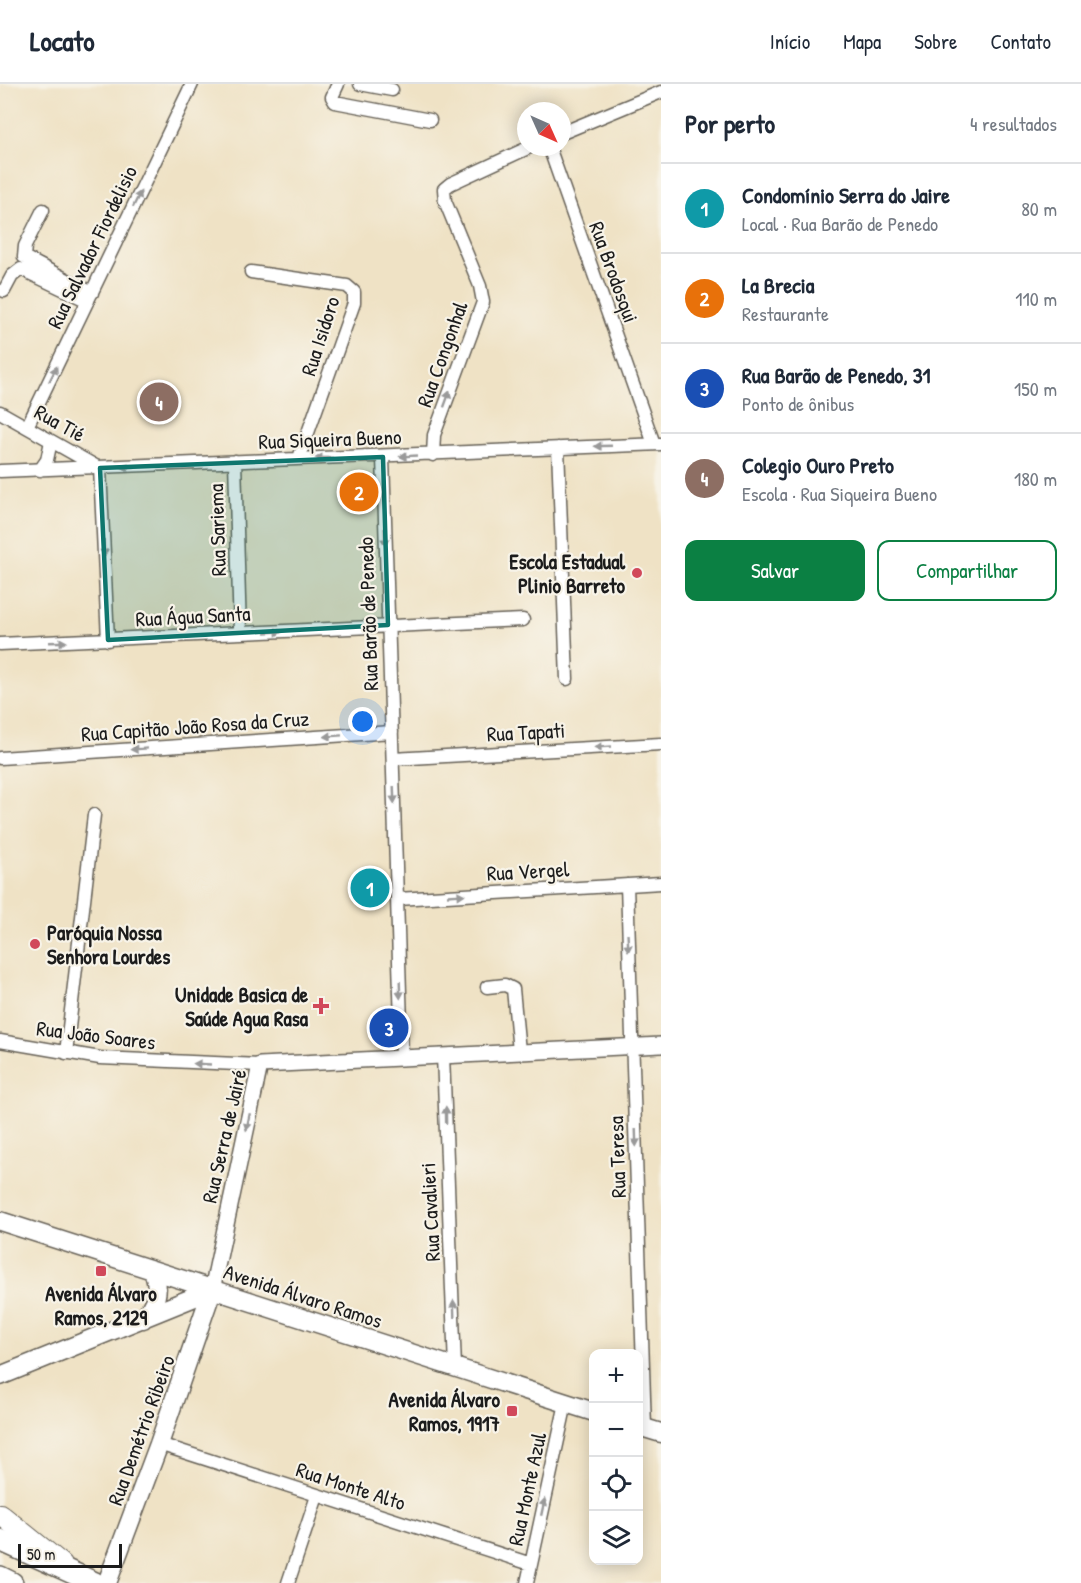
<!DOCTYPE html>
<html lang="pt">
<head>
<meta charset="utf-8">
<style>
  body { margin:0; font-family:"Patrick Hand",sans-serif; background:#f2f2f3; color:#1f2937 }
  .controls { position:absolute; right:18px; bottom:18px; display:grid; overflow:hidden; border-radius:12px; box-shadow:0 3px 15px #0003 }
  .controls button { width:54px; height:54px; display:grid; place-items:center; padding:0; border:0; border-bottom:2px solid #e0e1e3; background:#fff; color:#1f2937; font:30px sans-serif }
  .compass { position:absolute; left:517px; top:18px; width:54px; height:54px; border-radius:50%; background:#fff; box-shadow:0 3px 15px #0003; rotate:135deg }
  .scale { position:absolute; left:18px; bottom:15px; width:104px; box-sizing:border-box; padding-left:6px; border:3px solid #1c1c1c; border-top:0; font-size:16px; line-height:21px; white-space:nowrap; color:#1c1c1c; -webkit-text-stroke:4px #f7f3e8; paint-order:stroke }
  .you { position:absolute; left:363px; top:638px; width:21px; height:21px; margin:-15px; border:4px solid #fff; border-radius:50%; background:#1a73e8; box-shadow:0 0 0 9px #1a73e833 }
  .badge { display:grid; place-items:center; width:39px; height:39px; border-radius:50%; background:#0b8043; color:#fff; font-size:20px; font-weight:700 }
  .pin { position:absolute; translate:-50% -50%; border:3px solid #fff; box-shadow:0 2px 6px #0006 }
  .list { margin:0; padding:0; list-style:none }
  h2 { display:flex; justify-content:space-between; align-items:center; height:78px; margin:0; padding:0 24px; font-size:26px }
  h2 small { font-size:20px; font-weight:400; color:#747a83 }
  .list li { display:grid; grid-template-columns:39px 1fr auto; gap:18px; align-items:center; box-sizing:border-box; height:90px; padding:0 24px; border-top:2px solid #e0e1e3 }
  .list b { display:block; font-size:22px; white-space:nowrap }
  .list p { margin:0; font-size:20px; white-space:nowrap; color:#747a83 }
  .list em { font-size:20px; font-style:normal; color:#747a83 }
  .actions { display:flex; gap:12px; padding:18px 24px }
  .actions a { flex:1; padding:14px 0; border:2px solid #0b8043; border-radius:12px; text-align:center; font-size:21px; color:#0b8043 }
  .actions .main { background:#0b8043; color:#fff }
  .icon { flex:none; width:33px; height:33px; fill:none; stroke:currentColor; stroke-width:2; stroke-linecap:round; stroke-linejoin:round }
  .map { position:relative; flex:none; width:661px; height:1499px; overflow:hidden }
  header { display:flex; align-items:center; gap:36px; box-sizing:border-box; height:84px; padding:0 30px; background:#fff; border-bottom:2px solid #e0e1e3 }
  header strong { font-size:28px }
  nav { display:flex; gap:33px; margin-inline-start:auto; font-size:21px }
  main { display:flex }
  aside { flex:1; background:#fff }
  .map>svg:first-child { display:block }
</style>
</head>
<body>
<header>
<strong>Locato</strong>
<nav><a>Início</a><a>Mapa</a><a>Sobre</a><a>Contato</a></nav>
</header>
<main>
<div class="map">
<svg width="661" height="1499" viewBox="0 0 661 1499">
  <rect width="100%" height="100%" fill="#f7f3e8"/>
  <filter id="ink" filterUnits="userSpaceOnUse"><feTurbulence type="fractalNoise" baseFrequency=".0167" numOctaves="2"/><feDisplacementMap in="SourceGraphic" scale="12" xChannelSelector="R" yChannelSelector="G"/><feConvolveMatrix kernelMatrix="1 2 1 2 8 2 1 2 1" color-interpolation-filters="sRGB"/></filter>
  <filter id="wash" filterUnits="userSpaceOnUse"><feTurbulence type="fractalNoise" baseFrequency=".008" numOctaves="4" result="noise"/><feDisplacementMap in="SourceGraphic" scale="24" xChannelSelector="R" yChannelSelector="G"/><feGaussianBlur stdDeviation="1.35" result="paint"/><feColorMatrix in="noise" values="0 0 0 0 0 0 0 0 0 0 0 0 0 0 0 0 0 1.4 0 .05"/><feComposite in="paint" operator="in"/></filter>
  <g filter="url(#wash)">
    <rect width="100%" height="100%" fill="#efe2c5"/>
  </g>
  <g filter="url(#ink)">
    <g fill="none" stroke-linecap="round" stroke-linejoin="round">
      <g stroke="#666157" stroke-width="15">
        <path id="minor" d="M338 0 332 13 335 18 430 36
          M360 0 392 6
          M562 49 661 8
          M549 63 654 360
          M43 126 25 162 24 173 92 209
          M251 188 347 202 354 208V219L299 374
          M4 207 12 192 21 185 88 217
          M0 328 99 384
          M27 343 192 0
          M558 364 567 595
          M433 371 434 351 483 218 480 202 445 117 444 105 450 100 530 63
          M383 373 402 972
          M235 377 240 549
          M100 384 108 556
          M40 386 47 376 51 357
          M0 387 661 360
          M0 560 523 536
          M0 674 392 648
          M393 675 661 660
          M627 801 645 1344
          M398 815 661 799
          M487 903 505 901 513 905 519 967
          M0 957 100 974 260 981
          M66 969 94 731
          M443 971 455 1284
          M159 1360 531 1480
          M288 1499 317 1412
          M527 1499 566 1319"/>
      </g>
      <g stroke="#666157" stroke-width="18">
        <path id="tertiary" d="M212 1206 260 981 661 961"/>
      </g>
      <g stroke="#666157" stroke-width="21">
        <path id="secondary" d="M0 1137 594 1328
          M143 1235C156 1218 161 1207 153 1187
          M0 1292 212 1206
          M638 1342 661 1349
          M107 1499 159 1360 212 1206"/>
      </g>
      <g stroke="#666157" stroke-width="22">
        <path id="primary" d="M0 1430 62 1480"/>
      </g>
      <g stroke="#666157" stroke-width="24">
        <path id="trunk" d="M0 1456 95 1499
          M0 1493 12 1499"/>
      </g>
      <use href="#minor" stroke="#fff" stroke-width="12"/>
      <use href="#tertiary" stroke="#fff" stroke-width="15"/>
      <use href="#secondary" stroke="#fff" stroke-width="18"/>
      <use href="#primary" stroke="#fff" stroke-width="20"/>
      <use href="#trunk" stroke="#fff" stroke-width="21"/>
    </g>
    <defs><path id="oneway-solid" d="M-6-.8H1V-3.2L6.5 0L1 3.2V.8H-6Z" transform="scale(1.5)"/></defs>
    <g fill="#999">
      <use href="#oneway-solid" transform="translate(137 115) rotate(-64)"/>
      <use href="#oneway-solid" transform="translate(53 290) rotate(-64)"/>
      <use href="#oneway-solid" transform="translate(447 315) rotate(-70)"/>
      <use href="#oneway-solid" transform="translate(603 362) rotate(178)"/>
      <use href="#oneway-solid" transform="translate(408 372) rotate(177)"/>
      <use href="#oneway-solid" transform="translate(324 374) rotate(179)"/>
      <use href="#oneway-solid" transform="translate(130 383) rotate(177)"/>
      <use href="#oneway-solid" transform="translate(385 453) rotate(88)"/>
      <use href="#oneway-solid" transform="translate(104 464) rotate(88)"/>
      <use href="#oneway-solid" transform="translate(274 548) rotate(-3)"/>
      <use href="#oneway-solid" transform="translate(58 558) rotate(-2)"/>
      <use href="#oneway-solid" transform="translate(333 652) rotate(176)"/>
      <use href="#oneway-solid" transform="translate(603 663) rotate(177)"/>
      <use href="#oneway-solid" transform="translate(139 665) rotate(176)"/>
      <use href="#oneway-solid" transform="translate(394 711) rotate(88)"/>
      <use href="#oneway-solid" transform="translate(456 811) rotate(-3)"/>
      <use href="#oneway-solid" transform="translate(628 859) rotate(87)"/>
      <use href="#oneway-solid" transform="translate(400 906) rotate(88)"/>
      <use href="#oneway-solid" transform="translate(202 980) rotate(-177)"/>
      <use href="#oneway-solid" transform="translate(446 1031) rotate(-91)"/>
      <use href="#oneway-solid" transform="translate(248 1038) rotate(102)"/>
      <use href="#oneway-solid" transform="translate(636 1054) rotate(88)"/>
      <use href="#oneway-solid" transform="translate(454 1225) rotate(-92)"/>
      <use href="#oneway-solid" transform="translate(543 1423) rotate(-78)"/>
    </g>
  </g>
  <path fill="#0f766e" fill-opacity="0.2" stroke="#0f766e" stroke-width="4.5" stroke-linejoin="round" d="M383 373 388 541 108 556 100 384Z"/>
  <g fill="#d1495b" stroke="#f7f3e8" stroke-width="2">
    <circle cx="637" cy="489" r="6"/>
    <circle cx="35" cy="860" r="6"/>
    <path d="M318 913h6v6h6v6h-6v6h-6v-6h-6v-6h6z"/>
    <rect x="95" y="1181" width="12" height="12" rx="3"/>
    <rect x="506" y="1321" width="12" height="12" rx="3"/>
  </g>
  <g text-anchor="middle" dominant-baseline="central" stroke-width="4.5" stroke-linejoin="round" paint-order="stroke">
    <g font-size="21" fill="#1c1c1c" stroke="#f7f3e8">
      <text transform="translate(92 163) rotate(-64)">Rua Salvador Fiordelisio</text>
      <text transform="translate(614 188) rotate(70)">Rua Brodosqui</text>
      <text transform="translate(320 252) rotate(-72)">Rua Isidoro</text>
      <text transform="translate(442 270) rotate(-70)">Rua Congonhal</text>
      <text transform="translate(60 339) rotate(29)">Rua Tié</text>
      <text transform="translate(330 355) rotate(-2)">Rua Siqueira Bueno</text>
      <text transform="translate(217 446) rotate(-92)">Rua Sariema</text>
      <text transform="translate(368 530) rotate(-92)">Rua Barão de Penedo</text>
      <text transform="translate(193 532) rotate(-3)">Rua Água Santa</text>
      <text transform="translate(195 642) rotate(-4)">Rua Capitão João Rosa da Cruz</text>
      <text transform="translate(526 648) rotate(-3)">Rua Tapati</text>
      <text transform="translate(528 787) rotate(-3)">Rua Vergel</text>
      <text transform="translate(96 951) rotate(7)">Rua João Soares</text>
      <text transform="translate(224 1052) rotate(-77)">Rua Serra de Jairé</text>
      <text transform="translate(617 1073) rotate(-92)">Rua Teresa</text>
      <text transform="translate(430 1128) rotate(-93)">Rua Cavalieri</text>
      <text transform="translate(303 1212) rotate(18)">Avenida Álvaro Ramos</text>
      <text transform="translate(141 1346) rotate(-70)">Rua Demétrio Ribeiro</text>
      <text transform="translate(351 1402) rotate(18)">Rua Monte Alto</text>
      <text transform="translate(527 1405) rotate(-78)">Rua Monte Azul</text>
    </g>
    <g font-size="21" font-weight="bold" fill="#1c1c1c" stroke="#f7f3e8" text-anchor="end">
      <text x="625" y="477">Escola Estadual<tspan x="625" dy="24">Plinio Barreto</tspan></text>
      <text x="47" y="848" text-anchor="start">Paróquia Nossa<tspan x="47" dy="24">Senhora Lourdes</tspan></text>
      <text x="308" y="910">Unidade Basica de<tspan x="308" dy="24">Saúde Agua Rasa</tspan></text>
      <text x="101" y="1209" text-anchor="middle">Avenida Álvaro<tspan x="101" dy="24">Ramos, 2129</tspan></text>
      <text x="500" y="1315">Avenida Álvaro<tspan x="500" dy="24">Ramos, 1917</tspan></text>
    </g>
  </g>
</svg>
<div class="controls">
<button>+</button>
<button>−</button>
<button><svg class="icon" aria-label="locate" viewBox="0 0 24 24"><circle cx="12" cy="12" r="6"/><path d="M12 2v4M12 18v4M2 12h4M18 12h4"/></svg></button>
<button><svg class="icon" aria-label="layers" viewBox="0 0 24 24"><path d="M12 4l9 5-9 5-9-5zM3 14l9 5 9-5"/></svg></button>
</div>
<svg class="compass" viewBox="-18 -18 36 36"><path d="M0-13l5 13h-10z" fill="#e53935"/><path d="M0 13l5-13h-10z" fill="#747a83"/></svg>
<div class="scale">50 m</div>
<div class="you"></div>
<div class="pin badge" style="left:370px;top:804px;background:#0f9aa8">1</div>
<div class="pin badge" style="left:359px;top:408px;background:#e8710a">2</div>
<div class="pin badge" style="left:389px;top:944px;background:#1a4fb4">3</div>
<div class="pin badge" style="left:159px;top:318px;background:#8d6e63">4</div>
</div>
<aside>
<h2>Por perto<small>4 resultados</small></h2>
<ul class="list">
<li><span class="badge" style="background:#0f9aa8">1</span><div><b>Condomínio Serra do Jaire</b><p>Local · Rua Barão de Penedo</p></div><em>80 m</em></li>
<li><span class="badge" style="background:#e8710a">2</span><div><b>La Brecia</b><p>Restaurante</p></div><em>110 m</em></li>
<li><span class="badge" style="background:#1a4fb4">3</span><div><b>Rua Barão de Penedo, 31</b><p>Ponto de ônibus</p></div><em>150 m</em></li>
<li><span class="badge" style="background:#8d6e63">4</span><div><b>Colegio Ouro Preto</b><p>Escola · Rua Siqueira Bueno</p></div><em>180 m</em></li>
</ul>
<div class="actions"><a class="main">Salvar</a><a>Compartilhar</a></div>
</aside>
</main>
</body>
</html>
